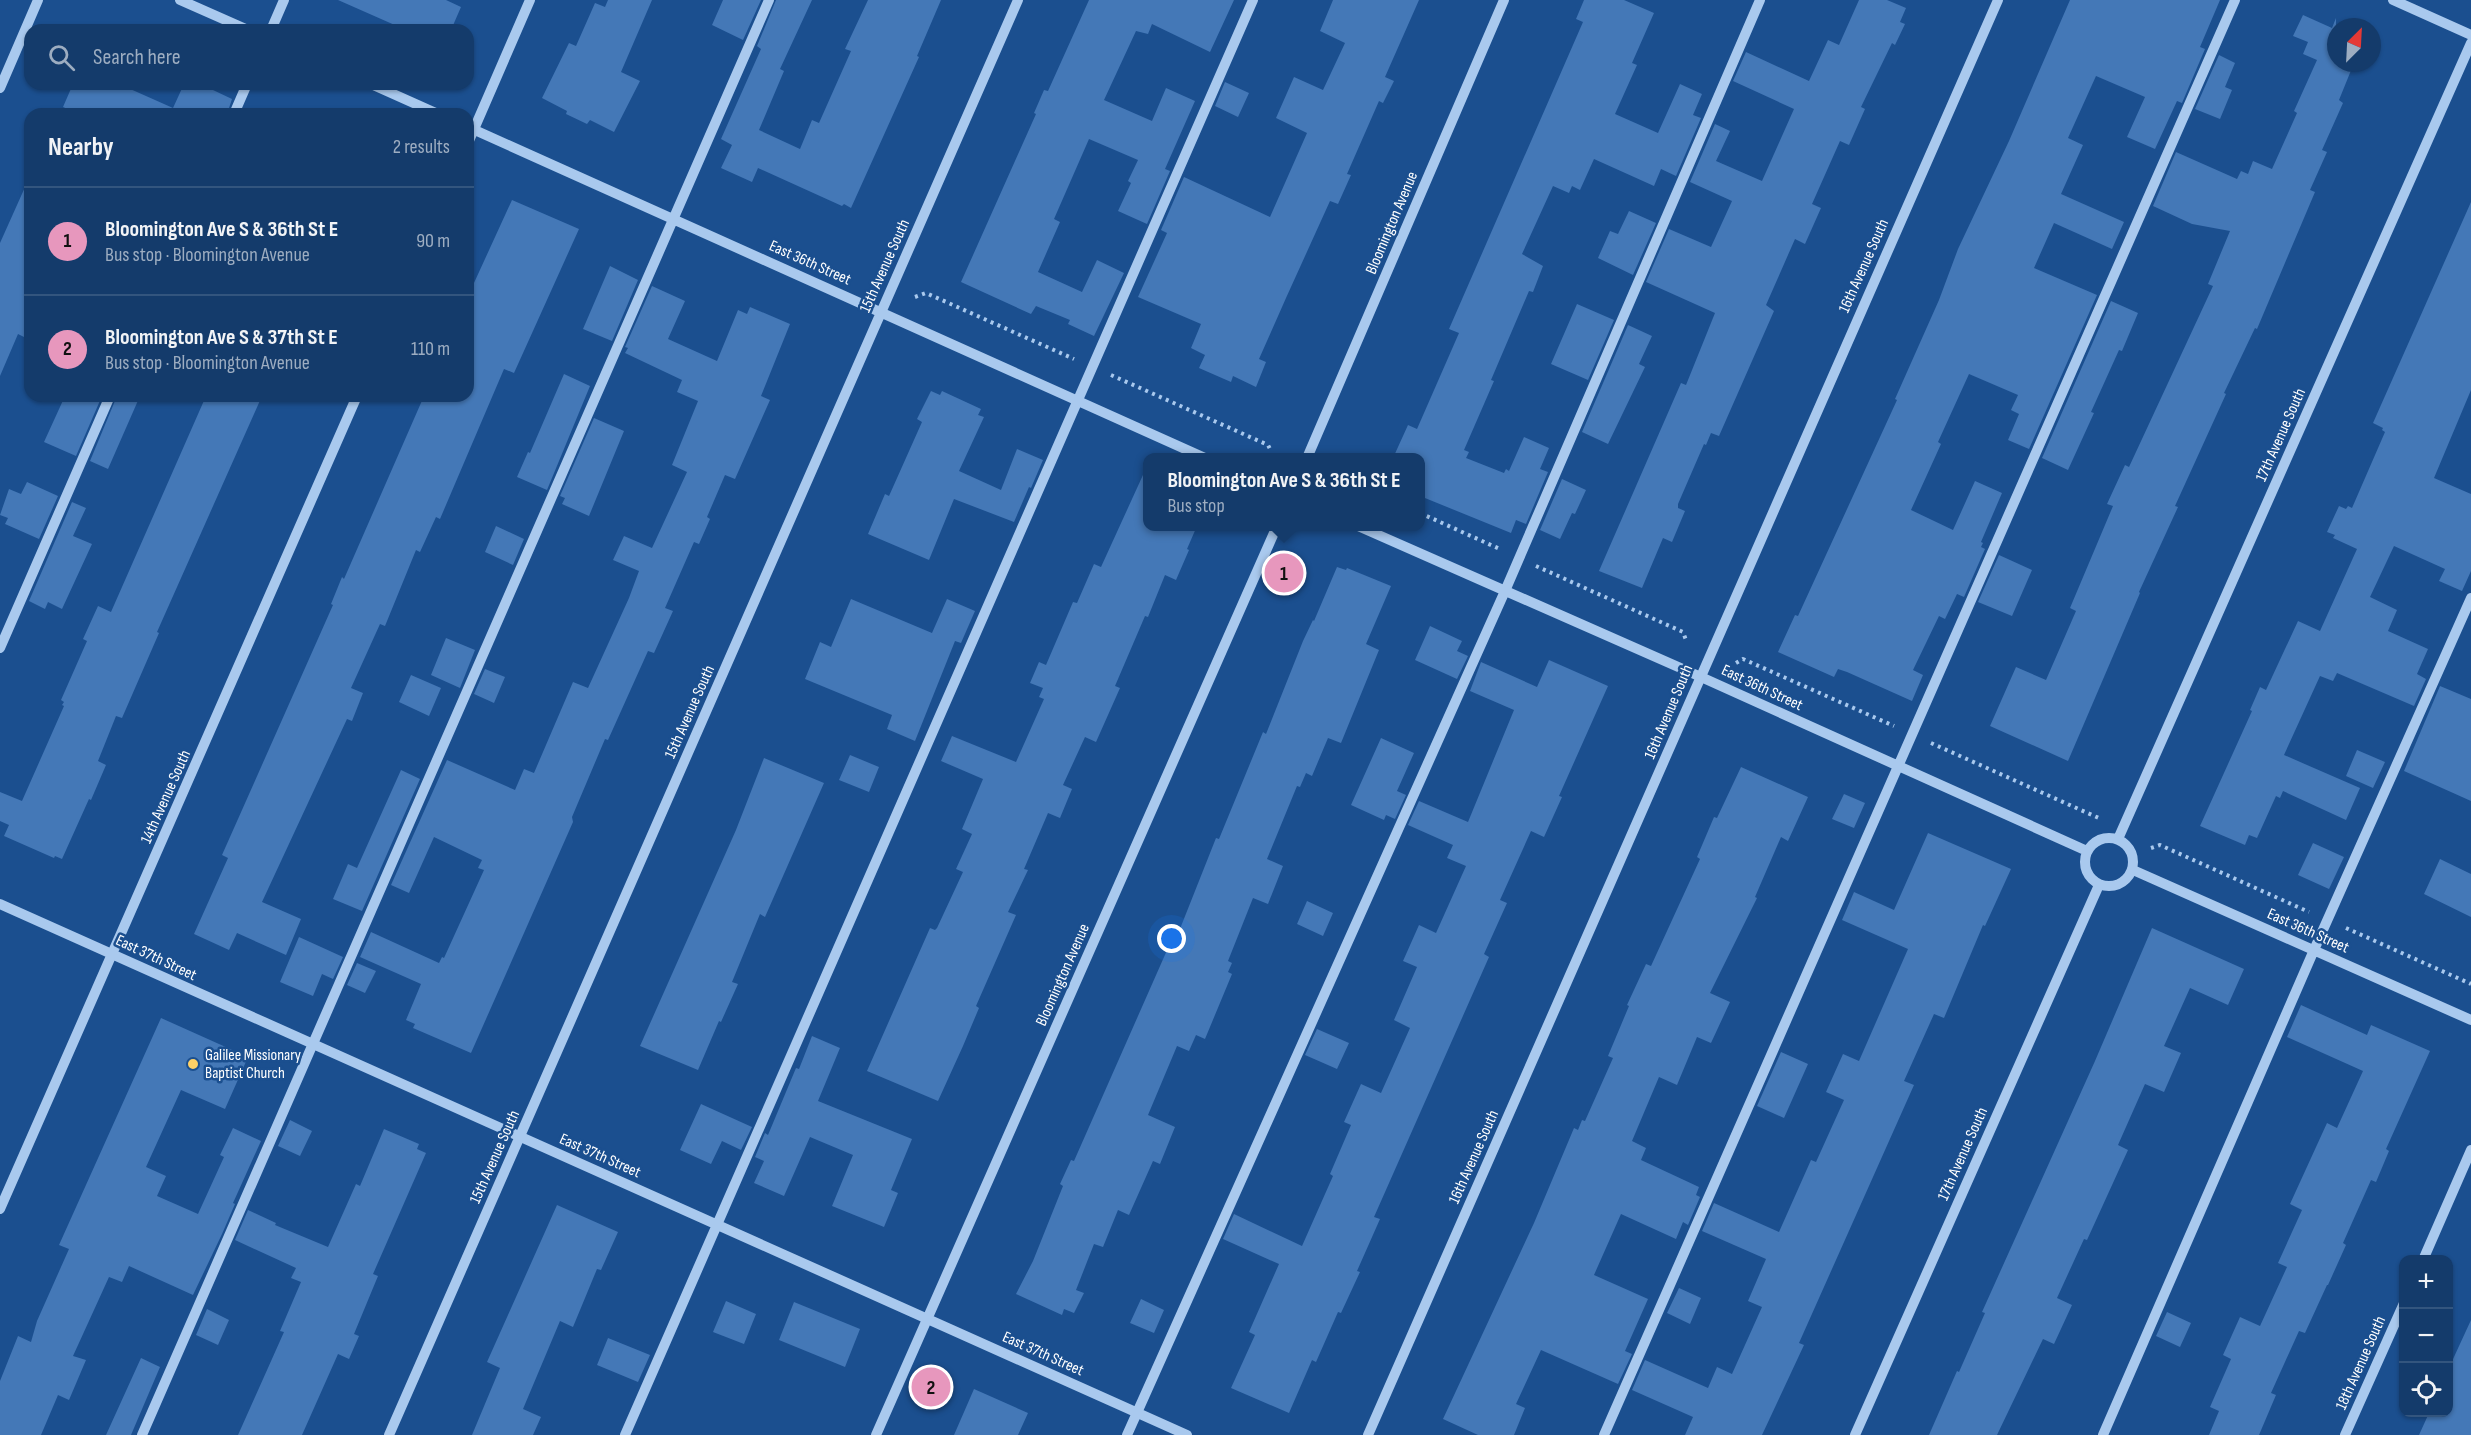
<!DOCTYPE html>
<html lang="en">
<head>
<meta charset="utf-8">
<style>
  body { margin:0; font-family:"Sofia Sans Condensed",sans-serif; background:#1d4271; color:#f1f3f6 }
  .controls { position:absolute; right:18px; bottom:18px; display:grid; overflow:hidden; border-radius:12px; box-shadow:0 2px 4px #0004 }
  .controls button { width:54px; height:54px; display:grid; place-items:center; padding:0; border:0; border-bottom:2px solid #33557e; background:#143b6b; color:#f1f3f6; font:30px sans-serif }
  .compass { position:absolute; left:2327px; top:18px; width:54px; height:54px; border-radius:50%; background:#143b6b; box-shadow:0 2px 4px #0004; rotate:24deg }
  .you { position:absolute; left:1172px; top:939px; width:21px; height:21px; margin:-15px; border:4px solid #fff; border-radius:50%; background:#1a73e8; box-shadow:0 0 0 9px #1a73e833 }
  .badge { display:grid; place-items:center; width:39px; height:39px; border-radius:50%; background:#e797bd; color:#111; font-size:20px; font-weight:700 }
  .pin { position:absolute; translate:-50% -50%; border:3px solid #fff; box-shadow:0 2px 6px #0006 }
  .popup { position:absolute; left:1143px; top:453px; width:282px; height:78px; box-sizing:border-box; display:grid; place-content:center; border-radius:12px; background:#143b6b; filter:drop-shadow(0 2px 4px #0005); font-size:20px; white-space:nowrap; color:#9dadc1 }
  .popup b { font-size:22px; color:#f1f3f6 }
  .popup::after { content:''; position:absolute; left:50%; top:100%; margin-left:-12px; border:12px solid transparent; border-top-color:#143b6b }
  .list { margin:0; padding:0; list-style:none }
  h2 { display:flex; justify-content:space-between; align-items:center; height:78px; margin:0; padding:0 24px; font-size:26px }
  h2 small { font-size:20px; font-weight:400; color:#9dadc1 }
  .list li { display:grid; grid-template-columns:39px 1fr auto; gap:18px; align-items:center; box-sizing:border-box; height:108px; padding:0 24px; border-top:2px solid #33557e }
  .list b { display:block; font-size:22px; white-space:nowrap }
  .list p { margin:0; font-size:20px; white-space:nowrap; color:#9dadc1 }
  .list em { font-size:20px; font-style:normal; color:#9dadc1 }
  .icon { flex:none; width:33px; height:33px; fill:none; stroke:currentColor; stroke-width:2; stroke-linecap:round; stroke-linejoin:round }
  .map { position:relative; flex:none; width:2471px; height:1435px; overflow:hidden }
  .search { position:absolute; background:#143b6b; box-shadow:0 2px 4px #0004; left:24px; top:24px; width:450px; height:66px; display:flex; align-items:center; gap:15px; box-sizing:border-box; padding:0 21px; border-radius:18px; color:#9dadc1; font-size:22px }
  .panel { position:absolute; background:#143b6b; box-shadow:0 2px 4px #0004; left:24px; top:108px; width:450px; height:294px; border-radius:18px }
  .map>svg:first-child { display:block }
</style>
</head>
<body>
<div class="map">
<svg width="2471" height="1435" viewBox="0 0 2471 1435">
  <rect width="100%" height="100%" fill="#1b4f8f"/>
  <path fill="#4478b7" d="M338 0H446L461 7 451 30H406Z
    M608 0H652L621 72 640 81 614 132 590 120 587 124 566 114 567 111 542 98 569 43 576 46 595 3 605 7Z
    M723 0H761L743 40 712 25Z
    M776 0H812L780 69 784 71 759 130 800 149 812 120 819 123 851 51 845 49 868 0H941L917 56 919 57 851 208 844 204 842 206 758 168 752 182 721 168 732 145 721 139 761 49 757 46Z
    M1089 0H1234L1210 52 1152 24 1148 34 1136 31 1104 100 1152 121 1166 88 1195 101 1165 169 1170 171 1147 224 1118 211 1131 183 1128 181 1138 160 1089 139 1054 219 1060 222 1038 272 1082 292 1097 260 1124 273 1094 336 1068 324 1070 320 1036 306 1031 314 961 282 1036 114 1034 113 1044 90 1048 91Z
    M1333 0H1419L1385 77 1394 81 1383 103 1379 101 1347 174 1351 175 1338 204 1330 201 1286 298 1259 359 1266 362 1256 387 1233 376 1231 382 1199 368 1205 355 1191 348 1201 324 1138 297 1167 233 1161 230 1184 177 1270 217 1307 133 1276 118 1294 77 1323 90 1345 43 1320 31Z
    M1584 0H1624L1654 13 1632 63 1637 65 1615 114 1658 133 1680 84 1702 94 1693 115 1701 118 1676 176 1661 169 1654 186 1594 159 1580 190 1572 186 1569 193 1553 186 1522 254 1543 266 1533 292 1529 291 1491 380 1494 381 1464 450 1469 452 1466 458 1504 473 1506 469 1509 471 1524 437 1549 448 1540 469 1548 472 1526 524 1516 520 1511 533 1420 496V458H1393L1408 425 1417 429 1459 333 1449 329 1583 22 1576 19Z
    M1859 0H1887L1906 8 1900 22 1905 24 1895 45 1892 43 1861 107 1865 109 1849 145 1840 141 1812 204 1821 208 1805 244 1795 239 1766 305 1774 311 1719 436 1711 433 1706 445 1704 444 1678 504V508L1685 511 1672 542 1663 538 1642 588 1599 571 1681 383 1686 385 1715 313 1646 282 1669 229 1711 247 1732 201 1690 182 1715 124 1730 131 1716 161 1762 181 1794 109 1733 81 1746 52 1809 81 1828 40 1839 45Z
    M2070 0H2220L2200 47 2205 49 2182 103 2177 101 2155 149 2127 137 2145 97 2096 76 2068 138 2083 145 2061 194 2124 222 2112 249 2054 223 2034 268 2097 295 2029 449 2008 440 2019 414 2011 410 2018 395 1969 374 1938 442 1941 444 1911 510 1953 530 1975 481 2002 493 1981 542 1983 543 1981 547 1985 549 1964 597 1957 594 1945 619 1939 616 1913 670 1923 675 1912 701 1847 672 1838 669 1834 677 1778 652 1795 615 1798 616 1897 400 1895 399 1939 300 1958 249 2009 141Z
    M2303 15 2332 28 2336 18V63H2354L2339 100 2343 103 2322 150 2327 152 2310 190 2315 192 2257 329 2255 328 2224 393 2226 394 2175 506 2178 507 2139 592 2140 593 2068 761 1990 726 2016 667 2046 680 2076 611 2070 608 2113 506 2107 504 2125 465 2129 467 2213 286 2208 284 2230 231 2192 224 2153 206 2176 152 2237 179 2241 171 2248 174 2253 161 2272 169 2297 113 2294 111 2317 60 2303 54 2308 42 2293 36Z
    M2219 55 2235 63 2225 87 2232 90 2220 119 2195 109Z
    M1225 82 1249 93 1238 117 1215 106Z
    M73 84H119L173 108 184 84H216L213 90 232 99 227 114H79L63 107Z
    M30 176V340L18 334 0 376V243Z
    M512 200 579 229 514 373 504 369 440 519 436 517 420 552 416 550 385 626 380 624 351 688 363 693 352 721 347 719 262 902 301 919 286 955 237 933 229 950 194 934 228 858 222 855 333 605 331 604 342 577 344 579 424 396H468V296Z
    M2471 202V390L2434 478 2471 494V571L2462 591 2439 581 2445 569 2394 546 2370 597 2397 610 2388 631 2428 649 2417 674 2426 679 2414 706 2337 673 2333 681 2320 676 2284 755 2360 788 2346 820 2283 791 2280 798 2276 796 2257 838 2249 835 2245 845 2200 826 2252 711 2250 710 2260 687 2266 690 2298 621 2320 631 2357 549 2333 538 2335 535 2327 532 2339 506 2346 509 2348 506 2352 508 2385 432 2382 430 2383 428 2373 423Z
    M1629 211 1656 223 1633 275 1598 258 1610 231 1618 234Z
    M610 266 638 280 612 341 583 329Z
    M652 286 685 301 668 339 717 361 738 310 747 314 750 307 790 324 761 396 770 400 735 479 725 475 707 517 710 519 699 544 694 542 665 608 673 611 654 653 648 651 608 740 605 739 572 817 573 822 471 1053 413 1028 415 1024 406 1020 421 984 360 957 371 932 439 963 442 957 444 958 484 870 478 868 482 860 434 837 409 893 391 885 447 760 515 790 524 769 534 773 573 682 588 688 629 598 639 571 613 560 624 536 652 548 687 472 672 465 698 401 677 392 682 380 625 353 628 348 625 347Z
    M2111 301 2138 313 2122 351 2119 350 2091 412 2094 413 2068 470 2042 458Z
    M1577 304 1614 320 1588 380 1551 364Z
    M1628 325 1652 336 1639 364 1645 367 1608 444 1582 432Z
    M564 374 590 386 547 490 517 477 528 452 530 453Z
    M931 391 940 395 942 391 981 409 978 415 984 417 959 471 1001 490 1017 449 1043 460 1031 488 1029 487 1014 522 954 499 929 560 868 534 885 494 889 496 922 422 917 419Z
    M65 396H102L76 456 44 442Z
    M117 396H140L108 469 90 461Z
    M206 396H262L157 632 159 633 122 718 116 716 98 761 106 765 91 800 89 799 62 859 55 856 54 858 4 836 9 825 0 821V792L22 801 64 706 62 705 64 702 61 700 87 641 83 639 98 606 111 612Z
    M594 418 624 431 589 516 562 504 565 498 560 496Z
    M1148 464V526H1197L1187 549 1189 550 1176 580 1165 575 1148 617 1145 616 1115 686 1120 688 1096 742 1085 737 1063 785 1072 789 1060 818 1048 813 1024 869 1028 870 1008 912 1016 915 976 1006 979 1008 963 1046 938 1101 867 1071 930 928 935 930 937 928 963 872 956 869 972 834 962 829 983 779 941 761 952 736 1016 762 1044 699 1039 697 1043 688 1030 683 1039 662 1046 665 1073 602 1077 603 1094 564 1101 567Z
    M1562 479 1586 490 1575 514 1572 513 1560 539 1540 530Z
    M27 482 58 496 39 539 5 524 8 518 0 515 9 489 21 494Z
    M72 502 86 508 73 536 92 544 62 609 48 602 45 609 29 601Z
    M496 526 524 539 513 565 485 552Z
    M1999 555 2032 570 2012 616 1978 602Z
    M1337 567 1346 570 1347 568 1391 586 1366 644 1379 650 1341 743 1328 738 1312 776 1306 773 1300 787 1297 786 1267 859 1283 866 1268 904 1253 898 1228 961 1232 963 1228 972 1232 974 1205 1039 1196 1035 1189 1051 1177 1046 1148 1115 1175 1127 1160 1164 1153 1161 1129 1215 1118 1210 1103 1247 1094 1244 1076 1290 1084 1293 1074 1313 1064 1309 1062 1315 1016 1294 1033 1261 1063 1186 1060 1184 1071 1160 1074 1161 1168 948 1172 949 1216 838 1219 839 1263 732 1266 734 1303 641 1313 620 1314 621Z
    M851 599 932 633 947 599 975 611 961 643 955 641 915 741 887 729 892 715 805 679 820 642 831 647Z
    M1430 626 1462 641 1457 651 1468 656 1457 679 1415 660Z
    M446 638 475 650 460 688 431 675Z
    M1549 660 1608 686 1559 796 1562 797 1544 837 1531 831 1500 900 1507 903 1484 954 1489 957 1374 1217 1380 1219 1357 1271 1360 1272 1341 1313 1338 1312 1316 1362 1312 1360 1289 1413 1231 1388 1255 1335 1249 1332 1279 1264 1223 1239 1234 1214 1302 1246 1333 1176 1330 1174 1351 1125 1344 1122 1361 1084 1381 1093 1410 1028 1394 1020 1417 967 1403 961 1419 925 1436 933 1466 866 1447 858 1453 845 1408 825 1419 801 1468 822 1514 710 1470 691 1481 662 1537 687Z
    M485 669 505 677 494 703 474 694Z
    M411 675 441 688 429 716 399 702Z
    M2440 686 2471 699V801L2404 771Z
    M1381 738 1414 753 1397 791 1406 795 1395 819 1386 815 1384 820 1351 805Z
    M2357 750 2385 762 2373 788 2346 776Z
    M850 755 879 767 869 792 839 780Z
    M764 758 824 783 765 917 760 914 732 982 738 984 721 1022 719 1021 698 1070 640 1046 736 830Z
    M1741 767 1808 797 1788 841 1781 837 1755 897 1757 898 1710 993 1730 1002 1711 1043 1697 1037 1677 1085 1659 1077 1632 1141 1646 1148 1641 1160 1699 1187 1696 1195 1700 1197 1688 1225 1683 1222 1676 1239 1621 1214 1594 1275 1648 1299 1625 1351 1632 1354 1618 1384 1541 1350 1516 1404 1525 1408 1514 1435H1478L1443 1419 1534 1223 1574 1128 1578 1130 1582 1120 1585 1121 1613 1058 1608 1056 1629 1006 1627 1005 1646 964 1651 966 1700 859 1697 857 1714 817 1717 818Z
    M401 770 420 779 362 911 333 899 348 864 357 868Z
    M1844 794 1865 803 1854 828 1832 819Z
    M1928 833 2011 869 1985 926 1983 925 1944 1018 1934 1014 1904 1081 1914 1085 1799 1343 1804 1345 1762 1435H1685L1693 1417 1632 1390 1645 1360 1708 1388 1717 1367 1732 1374 1762 1307 1748 1301 1766 1259 1702 1231 1714 1203 1779 1232 1811 1160 1816 1162 1844 1100 1826 1092 1843 1054 1859 1061 1908 949 1842 920 1854 892 1894 910Z
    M2313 843 2344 857 2329 889 2298 875Z
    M2440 859 2471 874V917L2424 894Z
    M1307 901 1333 913 1323 936 1297 924Z
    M2152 928 2244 969 2228 1005 2190 988 2164 1046 2181 1053 2164 1092 2145 1084 2118 1145 2128 1150 2087 1240 2084 1239 2057 1298 2072 1305 2054 1344 2043 1339 1997 1435H1929L1957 1371 1959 1372 1985 1313 1982 1312 2095 1061Z
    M299 937 343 957 333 979 322 974 313 996 280 982Z
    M357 963 376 971 365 993 347 985Z
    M2301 1005 2367 1035 2371 1025 2430 1051 2386 1149 2389 1151 2376 1182 2371 1180 2343 1243 2346 1245 2328 1285H2327L2305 1333 2299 1331 2271 1393 2276 1395 2259 1435H2209L2219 1411 2210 1407 2231 1359 2223 1355 2240 1317 2260 1326 2287 1267 2278 1263 2302 1210 2290 1204 2327 1123 2337 1128 2363 1071 2287 1037Z
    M161 1018 248 1057 225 1109 181 1090 146 1167 166 1176 157 1196 198 1214 224 1157 220 1155 233 1128 261 1141 233 1203 235 1204 222 1234 193 1295 129 1266 122 1282 109 1277 73 1356 86 1360 69 1400 58 1395 41 1435H0V1381L18 1336 31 1342 37 1321 69 1249 59 1245Z
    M1317 1029 1349 1043 1337 1069 1305 1055Z
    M812 1036 840 1048 818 1101 912 1139 891 1190 898 1193 884 1227 832 1206 853 1155 810 1137 784 1196 754 1183 764 1161 755 1157 765 1133 768 1135 796 1068 799 1069Z
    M1781 1052 1808 1064 1784 1118 1757 1106Z
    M701 1104 752 1127 741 1150 722 1141 711 1164 680 1150Z
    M290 1120 312 1131 300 1156 278 1146Z
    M384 1129 419 1144 417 1149 426 1153 373 1274 378 1276 354 1334 359 1336 349 1359 338 1354 302 1435H238L284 1332 280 1331 301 1282 291 1278 296 1268 235 1240 248 1210 276 1223 275 1225 328 1247 356 1184 360 1186Z
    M557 1205 618 1232 601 1270 597 1269 573 1327 560 1321 523 1409 541 1417 533 1435H472L500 1368 487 1362Z
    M1679 1288 1701 1298 1690 1324 1667 1313Z
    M1141 1299 1164 1310 1154 1333 1130 1323Z
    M726 1301 756 1314 744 1344 713 1332Z
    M794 1302 860 1329 845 1367 779 1340Z
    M207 1309 229 1320 218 1345 196 1335Z
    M2167 1312 2191 1323 2180 1347 2156 1336Z
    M2471 1320V1435H2419L2429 1413H2448V1370Z
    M608 1338 650 1355 638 1382 597 1365Z
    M141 1358 160 1367 131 1435H106Z
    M974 1389 1028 1413 1018 1435H954Z"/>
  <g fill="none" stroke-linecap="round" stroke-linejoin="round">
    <path stroke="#a9c9ee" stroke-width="4" stroke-dasharray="3 4.5" stroke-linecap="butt" d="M915 297 926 293 1074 359
      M1111 375 1268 445 1271 451
      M1420 513 1502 550
      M1536 566 1683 632 1686 640
      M1736 663 1743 659 1894 726
      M1931 743 2101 819
      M2151 848 2160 845 2309 912
      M2346 928 2471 984"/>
    <path stroke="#a9c9ee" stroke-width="10" d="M180 0 248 30
      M2393 0 2471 35
      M271 30 284 0
      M371 84 438 114
      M0 88 38 0
      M234 114 247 84
      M468 127 1205 458
      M468 143 530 0
      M1307 458 1504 0
      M1358 526 1701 677 2087 851
      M0 648 110 396
      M2085 862a24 24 0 1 1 48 0a24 24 0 1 1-48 0Z
      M2118 839 2471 43
      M2133 870 2471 1020
      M0 904 1187 1435
      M0 1209 357 396
      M2423 1260 2471 1150
      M142 1435 769 0
      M389 1435 1018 0
      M625 1435 1253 0
      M876 1435 1277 526
      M1127 1435 1505 591 1760 0
      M1368 1435 1998 0
      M1604 1435 2235 0
      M1855 1435 2099 885
      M2103 1435 2314 950 2471 598
      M2345 1435 2404 1303"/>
  </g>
  <circle fill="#ffd166" stroke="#1b4f8f" stroke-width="2" cx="193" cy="1064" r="6"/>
  <g text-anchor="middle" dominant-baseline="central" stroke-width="5" stroke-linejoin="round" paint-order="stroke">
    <g font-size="16" fill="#fff" stroke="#1b4f8f">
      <text transform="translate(1392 223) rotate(-67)">Bloomington Avenue</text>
      <text transform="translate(810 263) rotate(24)">East 36th Street</text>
      <text transform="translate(885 266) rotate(-66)">15th Avenue South</text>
      <text transform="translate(1864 266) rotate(-66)">16th Avenue South</text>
      <text transform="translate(2281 435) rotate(-66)">17th Avenue South</text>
      <text transform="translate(1762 688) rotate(25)">East 36th Street</text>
      <text transform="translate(690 712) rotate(-66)">15th Avenue South</text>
      <text transform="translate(1669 712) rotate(-67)">16th Avenue South</text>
      <text transform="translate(166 797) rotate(-66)">14th Avenue South</text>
      <text transform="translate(2308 931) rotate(24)">East 36th Street</text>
      <text transform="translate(156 958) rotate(25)">East 37th Street</text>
      <text transform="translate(1063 975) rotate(-66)">Bloomington Avenue</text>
      <text transform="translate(1963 1154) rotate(-66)">17th Avenue South</text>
      <text transform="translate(600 1156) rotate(24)">East 37th Street</text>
      <text transform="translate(495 1157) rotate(-66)">15th Avenue South</text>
      <text transform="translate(1474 1157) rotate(-66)">16th Avenue South</text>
      <text transform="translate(1043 1354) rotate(24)">East 37th Street</text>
      <text transform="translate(2361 1363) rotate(-66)">18th Avenue South</text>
    </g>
    <g font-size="16" fill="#fff" stroke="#1b4f8f" text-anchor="start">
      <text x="205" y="1055">Galilee Missionary<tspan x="205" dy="18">Baptist Church</tspan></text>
    </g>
  </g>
</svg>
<div class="controls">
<button>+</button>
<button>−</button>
<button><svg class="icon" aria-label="locate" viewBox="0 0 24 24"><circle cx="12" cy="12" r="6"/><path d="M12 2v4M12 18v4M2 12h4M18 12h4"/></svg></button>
</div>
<svg class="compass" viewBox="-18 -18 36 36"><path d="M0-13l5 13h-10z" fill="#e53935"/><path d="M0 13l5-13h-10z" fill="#9dadc1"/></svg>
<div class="you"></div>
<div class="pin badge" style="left:1284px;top:573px">1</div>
<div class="popup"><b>Bloomington Ave S &amp; 36th St E</b>Bus stop</div>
<div class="pin badge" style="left:931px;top:1387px">2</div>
<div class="search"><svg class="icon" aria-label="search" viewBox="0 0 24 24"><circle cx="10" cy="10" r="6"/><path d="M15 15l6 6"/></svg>Search here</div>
<section class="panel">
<h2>Nearby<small>2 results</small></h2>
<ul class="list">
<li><span class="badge">1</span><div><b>Bloomington Ave S &amp; 36th St E</b><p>Bus stop · Bloomington Avenue</p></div><em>90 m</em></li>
<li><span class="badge">2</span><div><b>Bloomington Ave S &amp; 37th St E</b><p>Bus stop · Bloomington Avenue</p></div><em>110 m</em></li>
</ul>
</section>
</div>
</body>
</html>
